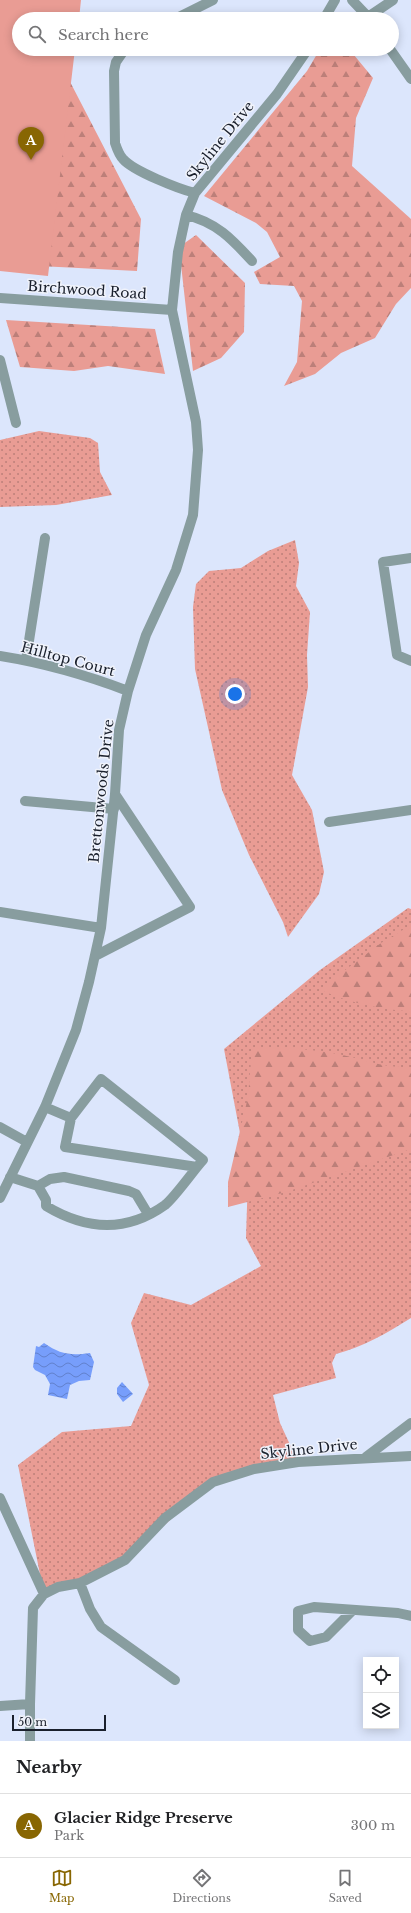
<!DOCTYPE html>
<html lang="en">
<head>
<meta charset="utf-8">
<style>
  body { margin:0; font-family:"Libre Baskerville",serif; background:#f6f6f6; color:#202124 }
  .controls { position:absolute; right:12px; bottom:12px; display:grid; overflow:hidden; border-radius:0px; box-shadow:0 2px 10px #0003 }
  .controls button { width:36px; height:36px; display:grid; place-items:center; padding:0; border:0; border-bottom:1px solid #e0e0e0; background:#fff; color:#202124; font:20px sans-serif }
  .scale { position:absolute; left:12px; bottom:10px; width:94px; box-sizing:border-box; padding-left:4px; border:2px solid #1a202d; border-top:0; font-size:11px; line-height:14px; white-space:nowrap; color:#1a202d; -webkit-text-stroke:3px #f0f3fb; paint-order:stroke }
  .you { position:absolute; left:235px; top:694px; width:14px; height:14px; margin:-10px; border:3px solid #fff; border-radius:50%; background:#1a73e8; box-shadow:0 0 0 6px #1a73e833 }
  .badge { display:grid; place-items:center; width:26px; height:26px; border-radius:50%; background:#886602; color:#fff; font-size:13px; font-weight:700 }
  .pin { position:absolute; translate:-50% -33px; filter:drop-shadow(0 1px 2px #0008) }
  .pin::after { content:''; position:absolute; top:21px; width:14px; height:12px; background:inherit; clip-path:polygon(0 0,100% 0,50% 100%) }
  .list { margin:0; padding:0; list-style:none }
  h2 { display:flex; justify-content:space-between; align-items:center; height:52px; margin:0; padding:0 16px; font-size:17px }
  h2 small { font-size:13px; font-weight:400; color:#757577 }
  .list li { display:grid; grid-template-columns:26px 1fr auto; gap:12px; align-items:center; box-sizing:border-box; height:64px; padding:0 16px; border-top:1px solid #e0e0e0 }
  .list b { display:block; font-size:15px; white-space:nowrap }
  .list p { margin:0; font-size:13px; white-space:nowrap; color:#757577 }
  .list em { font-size:13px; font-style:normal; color:#757577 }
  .icon { flex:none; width:22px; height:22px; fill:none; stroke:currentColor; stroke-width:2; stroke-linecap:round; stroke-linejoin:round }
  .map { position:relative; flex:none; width:411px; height:1741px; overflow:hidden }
  .search { position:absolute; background:#fff; box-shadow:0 2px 10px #0003; left:12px; right:12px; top:12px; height:44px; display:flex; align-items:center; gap:10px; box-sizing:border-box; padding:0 14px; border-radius:22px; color:#757577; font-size:15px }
  .sheet { height:116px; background:#fff }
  nav { display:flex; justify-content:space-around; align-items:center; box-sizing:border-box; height:56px; border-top:1px solid #e0e0e0; background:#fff; font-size:11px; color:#757577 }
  nav a { display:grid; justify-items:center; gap:2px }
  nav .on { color:#886602 }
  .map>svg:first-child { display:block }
</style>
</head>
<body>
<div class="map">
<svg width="411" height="1741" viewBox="0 0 411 1741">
  <defs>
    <pattern id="grass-dots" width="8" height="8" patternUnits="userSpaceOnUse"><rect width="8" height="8" fill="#e99c94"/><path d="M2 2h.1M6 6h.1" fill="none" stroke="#bc7f79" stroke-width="1.8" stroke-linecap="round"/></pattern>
    <pattern id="forest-firs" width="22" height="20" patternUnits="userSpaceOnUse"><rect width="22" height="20" fill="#e99c94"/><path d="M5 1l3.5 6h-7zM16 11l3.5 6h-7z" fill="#bc7f79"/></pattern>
    <pattern id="water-waves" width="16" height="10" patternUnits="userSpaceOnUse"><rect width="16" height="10" fill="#779efb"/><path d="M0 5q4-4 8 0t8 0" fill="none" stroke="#6180cc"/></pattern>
  </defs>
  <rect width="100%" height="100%" fill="#dce6fc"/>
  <path fill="url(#grass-dots)" d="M39 431 90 438 98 443 100 472 112 495 56 505 0 507V440Z
    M295 540 299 563 296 586 310 612 307 655 308 687 292 775 312 810 324 872 319 894 288 937 283 922 249 855 222 790 195 669 193 607 196 584 209 571 241 568 268 551Z
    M408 908 411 909V1318C387 1333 363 1347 336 1354L332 1363 336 1378 273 1395 280 1423 298 1462 213 1482 125 1560 44 1594 18 1465 62 1432 131 1426 149 1385 131 1323 144 1293 191 1305 261 1266 246 1238 248 1175 224 1049 320 970Z"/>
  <path fill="url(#forest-firs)" d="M0 0 19 19V49L66 74 141 219 137 271 0 264Z
    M320 49H349L373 78 356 118 352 166 411 219V288L396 304 375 338 341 353 315 374 284 386 297 362 302 301 294 286 260 284 254 272 280 257 267 232 256 223 204 196 307 71Z
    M196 235 245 283 244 332 221 358 193 371 179 247Z
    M6 320 155 329 165 374 108 366 74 371 20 367Z
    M411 925V1011C387 1011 341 1001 320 989L381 943Z
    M252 1048C281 1047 310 1049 338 1054 364 1059 385 1069 411 1067V1149L286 1192 228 1207V1182L248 1097Z"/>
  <path fill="#e99c94" d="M0 0H81L79 19H19V49H75L48 276 0 271Z"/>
  <path fill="url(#water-waves)" d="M44 1343C60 1354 70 1356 90 1353L94 1362 90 1380 79 1381 70 1385 67 1399 48 1395 50 1384 45 1375 35 1370 33 1367 36 1346 39 1347Z
    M122 1382 133 1394 123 1402 117 1394V1388Z"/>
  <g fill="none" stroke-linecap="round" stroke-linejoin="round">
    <path stroke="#889d9f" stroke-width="10" d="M352 0 370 19
      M368 17 393 0
      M175 19 213 0
      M324 19 335 0
      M125 49 116 62 114 71 115 143C117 149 119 155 123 159 133 171 179 189 195 193
      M390 49 411 79
      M186 215C216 222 232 239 252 261
      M0 298 172 310
      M0 360 16 423
      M411 558 383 562 397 655 411 661
      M0 656C44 663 86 675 128 691
      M26 660 45 538
      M25 801 114 809
      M329 822 411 810
      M0 912 101 928
      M95 956 190 907 115 794
      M45 1107 71 1118
      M0 1127 27 1142
      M10 1177 38 1186 50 1179 64 1177 129 1191 136 1194 148 1214
      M38 1186 46 1200V1206C86 1230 126 1233 165 1205 175 1197 193 1171 203 1160L101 1079 71 1118 65 1147 197 1167
      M0 1198 45 1107 76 1030 89 982 101 928 115 794 119 730 128 691 146 635 176 570 193 515 198 450 196 422 172 310 178 252 186 215 195 193 277 94 308 49
      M366 1457 411 1423
      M0 1498 44 1594
      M80 1583 90 1609 101 1627 175 1680
      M353 1610 326 1637 310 1641 298 1630V1611L314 1607 398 1613 411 1616
      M0 1706 30 1704
      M30 1741V1704L33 1608 44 1594 58 1587 80 1583 125 1560 165 1518 213 1482 254 1469 298 1462 411 1456"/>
  </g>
  <g text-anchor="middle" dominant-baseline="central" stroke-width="3" stroke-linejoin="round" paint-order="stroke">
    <g font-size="14" fill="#1a202d" stroke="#f0f3fb">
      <text transform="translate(220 141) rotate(-51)">Skyline Drive</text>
      <text transform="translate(87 290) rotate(4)">Birchwood Road</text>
      <text transform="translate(68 659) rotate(15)">Hilltop Court</text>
      <text transform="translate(101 791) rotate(-84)">Brettonwoods Drive</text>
      <text transform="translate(309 1449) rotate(-6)">Skyline Drive</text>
    </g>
  </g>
</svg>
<div class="controls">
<button><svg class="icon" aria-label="locate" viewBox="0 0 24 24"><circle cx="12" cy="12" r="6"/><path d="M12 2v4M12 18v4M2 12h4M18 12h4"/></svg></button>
<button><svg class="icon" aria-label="layers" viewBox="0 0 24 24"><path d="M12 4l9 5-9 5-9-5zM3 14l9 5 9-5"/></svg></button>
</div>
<div class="scale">50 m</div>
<div class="you"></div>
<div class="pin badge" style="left:31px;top:160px">A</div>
<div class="search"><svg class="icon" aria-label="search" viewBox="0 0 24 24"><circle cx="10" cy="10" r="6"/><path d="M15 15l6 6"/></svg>Search here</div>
</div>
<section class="sheet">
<h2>Nearby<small></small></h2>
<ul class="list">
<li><span class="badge">A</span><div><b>Glacier Ridge Preserve</b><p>Park</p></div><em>300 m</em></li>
</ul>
</section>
<nav>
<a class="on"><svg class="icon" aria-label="map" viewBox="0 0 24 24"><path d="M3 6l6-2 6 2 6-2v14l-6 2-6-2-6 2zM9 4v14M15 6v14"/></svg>Map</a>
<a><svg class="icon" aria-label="directions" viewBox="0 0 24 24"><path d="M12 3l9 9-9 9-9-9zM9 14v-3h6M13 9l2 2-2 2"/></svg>Directions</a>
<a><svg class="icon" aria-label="saved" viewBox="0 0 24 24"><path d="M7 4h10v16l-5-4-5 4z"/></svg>Saved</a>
</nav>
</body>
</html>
